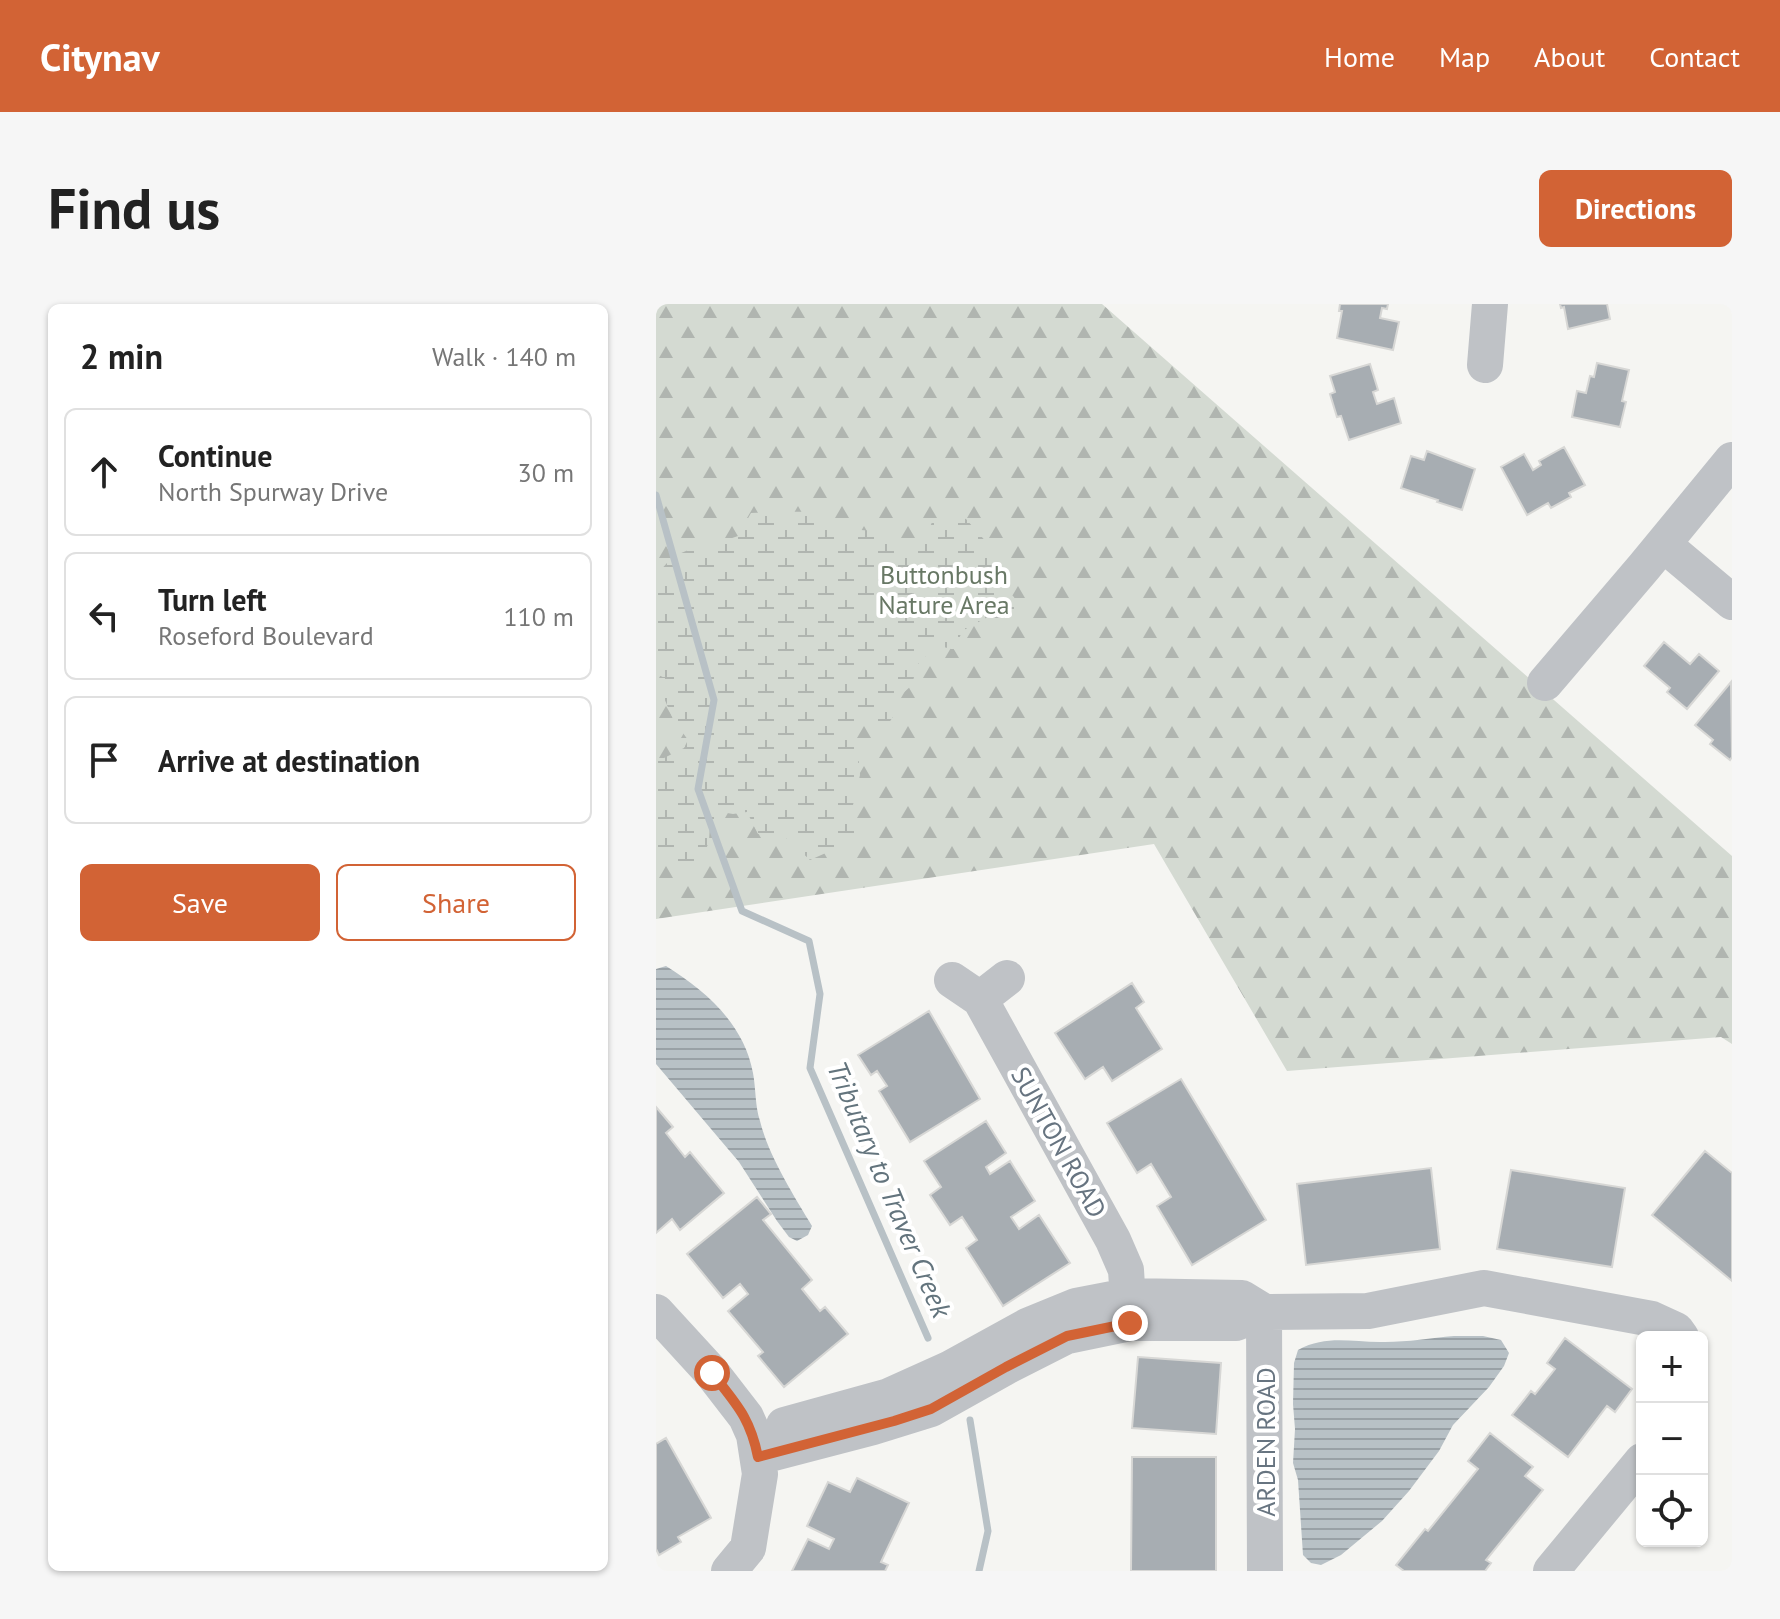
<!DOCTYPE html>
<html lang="en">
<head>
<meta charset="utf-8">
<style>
  body { margin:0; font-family:"PT Sans",sans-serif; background:#f6f6f6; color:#222 }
  .controls { position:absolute; right:24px; bottom:24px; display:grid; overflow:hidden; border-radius:12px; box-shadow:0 2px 6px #0004 }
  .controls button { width:72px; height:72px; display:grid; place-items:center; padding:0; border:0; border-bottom:2px solid #e0e0e0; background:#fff; color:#222; font:40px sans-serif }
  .stop { position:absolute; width:24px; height:24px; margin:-18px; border:6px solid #d26335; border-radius:50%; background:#fff }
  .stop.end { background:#d26335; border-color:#fff; box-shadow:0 2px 8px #0008 }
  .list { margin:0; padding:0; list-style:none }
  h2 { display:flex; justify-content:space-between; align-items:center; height:104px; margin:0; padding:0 32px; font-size:34px }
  h2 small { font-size:26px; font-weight:400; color:#767676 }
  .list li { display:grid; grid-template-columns:52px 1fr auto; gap:24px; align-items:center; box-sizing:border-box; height:128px; margin:0 16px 16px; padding:0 16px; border:2px solid #e0e0e0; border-radius:12px }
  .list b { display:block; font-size:30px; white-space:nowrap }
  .list p { margin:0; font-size:26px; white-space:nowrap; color:#767676 }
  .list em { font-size:26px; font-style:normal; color:#767676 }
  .actions { display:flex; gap:16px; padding:24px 32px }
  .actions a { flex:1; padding:18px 0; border:2px solid #d26335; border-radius:12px; text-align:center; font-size:28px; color:#d26335 }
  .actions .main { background:#d26335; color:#fff }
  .icon { flex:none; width:44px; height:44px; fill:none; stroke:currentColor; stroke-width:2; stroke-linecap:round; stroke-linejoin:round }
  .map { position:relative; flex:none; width:1076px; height:1267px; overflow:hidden; border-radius:12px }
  header { display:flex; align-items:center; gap:48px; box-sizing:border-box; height:112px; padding:0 40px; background:#d26335; color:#fff }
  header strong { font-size:38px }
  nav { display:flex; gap:44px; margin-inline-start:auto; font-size:28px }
  .intro { display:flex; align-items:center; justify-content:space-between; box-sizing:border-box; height:192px; padding:0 48px }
  h1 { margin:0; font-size:56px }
  .button { padding:20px 36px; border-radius:12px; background:#d26335; color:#fff; font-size:28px; font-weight:700 }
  main { display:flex; gap:48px; padding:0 48px }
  aside { flex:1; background:#fff; border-radius:12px; box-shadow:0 2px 6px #0004 }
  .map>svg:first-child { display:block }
</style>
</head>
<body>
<header>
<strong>Citynav</strong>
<nav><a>Home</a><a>Map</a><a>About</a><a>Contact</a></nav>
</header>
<div class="intro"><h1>Find us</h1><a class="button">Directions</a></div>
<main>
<aside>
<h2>2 min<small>Walk · 140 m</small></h2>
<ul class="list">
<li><svg class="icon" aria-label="ahead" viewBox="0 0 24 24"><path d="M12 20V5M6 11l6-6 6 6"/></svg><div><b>Continue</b><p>North Spurway Drive</p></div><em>30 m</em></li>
<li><svg class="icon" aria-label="left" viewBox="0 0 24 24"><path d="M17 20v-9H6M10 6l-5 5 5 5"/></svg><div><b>Turn left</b><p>Roseford Boulevard</p></div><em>110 m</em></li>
<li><svg class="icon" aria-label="arrive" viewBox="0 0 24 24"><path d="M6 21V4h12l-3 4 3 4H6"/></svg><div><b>Arrive at destination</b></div></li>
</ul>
<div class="actions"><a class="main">Save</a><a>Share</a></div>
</aside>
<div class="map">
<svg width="1076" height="1267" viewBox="0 0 1076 1267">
  <defs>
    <pattern id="forest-firs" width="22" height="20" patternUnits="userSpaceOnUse" patternTransform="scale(2)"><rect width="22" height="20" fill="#d4dad2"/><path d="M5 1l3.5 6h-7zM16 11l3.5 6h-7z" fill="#b0b5b0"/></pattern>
    <pattern id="wetland-marsh" width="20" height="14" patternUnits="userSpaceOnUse" patternTransform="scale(2)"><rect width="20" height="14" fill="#d4dad2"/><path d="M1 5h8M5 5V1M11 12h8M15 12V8" fill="none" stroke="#b0b5b0"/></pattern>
    <pattern id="water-rules" width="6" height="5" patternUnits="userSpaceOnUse" patternTransform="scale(2)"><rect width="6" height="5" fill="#b8c1c6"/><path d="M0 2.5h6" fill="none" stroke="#99a1a6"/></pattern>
  </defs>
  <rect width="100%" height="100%" fill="#f5f5f2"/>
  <path fill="url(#forest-firs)" d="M0 0H446L1076 552V740L1065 733 631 767 498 540 0 615Z"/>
  <path fill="url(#wetland-marsh)" d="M123 208C137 208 154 206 167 212 173 215 177 221 183 223 197 227 213 225 227 229 236 231 246 240 256 240 268 239 272 228 276 218L290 214 301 213 310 215 340 249 342 260 349 269 350 286 358 293 361 302C354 311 349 312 339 309L306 327 299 346 280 341 261 361 256 381 243 393 239 410 230 423 217 416 205 418 200 428 204 471 197 501 199 520 197 542 184 549 172 548 154 556 126 530H102L91 508 77 510 65 508 54 520 53 537 45 560 0 561V458L28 444 32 436 17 415 8 394 9 374 0 370V275C16 241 51 243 82 232L95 209Z"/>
  <path fill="url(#water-rules)" d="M10 662C50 687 88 720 97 769 100 785 99 802 104 817 113 853 137 890 156 922L152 931 141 937 133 933 121 917 83 858 0 760V665Z
    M798 1032H827L845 1036 853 1049 848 1062 833 1083 797 1121 783 1147 753 1187 726 1217 685 1251 665 1261 655 1259 647 1251 642 1176 637 1159 639 1125 637 1100 638 1059 642 1046C672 1030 697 1039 729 1038 752 1038 775 1034 798 1032Z"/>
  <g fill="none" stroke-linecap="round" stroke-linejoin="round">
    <path stroke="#b8c1c6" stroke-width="7" d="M0 191 58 396 42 485 86 607 153 637 164 690 154 764 272 1034
      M314 1116 332 1227 323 1267"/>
  </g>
  <path fill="#a7adb2" stroke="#d7d7d5" stroke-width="2" d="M684 0H732L731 5 726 4 724 14 743 18 737 46 681 34 686 7H683Z
    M904 0H951L954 15 912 25 908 3 905 4Z
    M941 59 973 66 966 97 970 98 964 123 916 113 921 87 930 89 934 72 938 73Z
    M714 60 722 86 717 88 721 100 738 94 745 119 693 136 685 112 681 113 674 90 679 88 674 72Z
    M908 143 929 181 913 189 915 193 895 204 892 199 871 211 845 163 868 150 877 166 885 161 883 157Z
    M771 147 819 165 806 206 781 198 782 196 745 184 755 152 768 156Z
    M1008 338 1034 360 1043 350 1063 367 1031 405 1011 388 1014 384 988 362Z
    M1075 378 1076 453 1074 456 1054 440 1057 436 1039 421Z
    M476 679 488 698 480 704 506 745 456 777 447 763 429 775 399 729Z
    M273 707 324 795 254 838 223 787 231 782 221 767 215 771 202 751Z
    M525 775 610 916 536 961 501 902 515 893 495 860 481 869 451 819Z
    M0 803 17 823 10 829 29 853 34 848 68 889 24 926 16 915 0 929Z
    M330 817 350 849 330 863 334 870 354 857 379 897 355 913 363 925 383 911 414 959 347 1002 310 944 321 936 306 913 294 921 274 891 285 883 268 857Z
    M1049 847 1076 869V977L996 911Z
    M775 864 784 945 650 961 641 880Z
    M855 866 969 884 956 963 841 945Z
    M101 893 115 910 107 916 156 976 146 985 164 1007 169 1003 192 1030 128 1083 102 1052 107 1048 72 1007 92 990 84 980 67 994 31 950Z
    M909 1034 976 1085 959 1108 951 1102 912 1153 856 1111 875 1087 879 1090 899 1065 891 1059Z
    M482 1053 565 1059 560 1130 476 1124Z
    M834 1129 877 1163 869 1172 887 1186 830 1256 835 1259 829 1267H748L740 1261 769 1225 772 1227 822 1165 812 1157Z
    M10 1134 55 1214 22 1233 25 1238 3 1251 0 1245V1140Z
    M476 1153H560V1267H475Z
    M201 1174 253 1199 225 1258 232 1261 229 1267H136L152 1235 173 1245 178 1235 151 1222 172 1178 194 1188Z"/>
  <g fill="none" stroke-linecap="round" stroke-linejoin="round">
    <path stroke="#bfc2c6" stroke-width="36" d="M829 61 834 0
      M1007 240 1076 298
      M889 379 988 263 1076 156
      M296 676 324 695 457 936 470 966 473 1014
      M324 695 351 674
      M0 1008 56 1069 90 1113 98 1131 104 1170 92 1244 73 1267
      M608 1008 609 1267
      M128 1121 233 1092 293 1065 371 1022 420 1002 472 992 586 994 604 1005
      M102 1153 217 1123 275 1105 350 1063 411 1032 474 1019H580L608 1008 712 1007 828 984 996 1015 1020 1026 1025 1033
      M895 1267 986 1157"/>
  </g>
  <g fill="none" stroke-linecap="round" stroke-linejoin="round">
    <path stroke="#d26335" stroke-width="10" d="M56 1069C80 1100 94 1113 102 1153L238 1117 275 1105 350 1063 411 1032 474 1019"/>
  </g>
  <g text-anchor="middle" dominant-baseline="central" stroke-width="8" stroke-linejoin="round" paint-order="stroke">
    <g font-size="26" fill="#687865" stroke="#fff">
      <text x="288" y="270">Buttonbush<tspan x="288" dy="30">Nature Area</tspan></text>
    </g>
    <g font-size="26" fill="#677480" stroke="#fff">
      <text transform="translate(403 838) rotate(61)">SUNTON ROAD</text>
      <text transform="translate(609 1138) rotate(-90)">ARDEN ROAD</text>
    </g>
    <g font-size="28" font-style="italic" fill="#63747d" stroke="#fff">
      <text transform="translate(234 885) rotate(67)">Tributary to Traver Creek</text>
    </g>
  </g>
</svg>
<div class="controls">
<button>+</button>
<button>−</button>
<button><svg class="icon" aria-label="locate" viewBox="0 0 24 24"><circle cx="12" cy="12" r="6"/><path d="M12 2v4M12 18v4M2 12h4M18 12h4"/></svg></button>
</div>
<div class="stop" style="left:56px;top:1069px"></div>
<div class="stop end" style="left:474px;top:1019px"></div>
</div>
</main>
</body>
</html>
